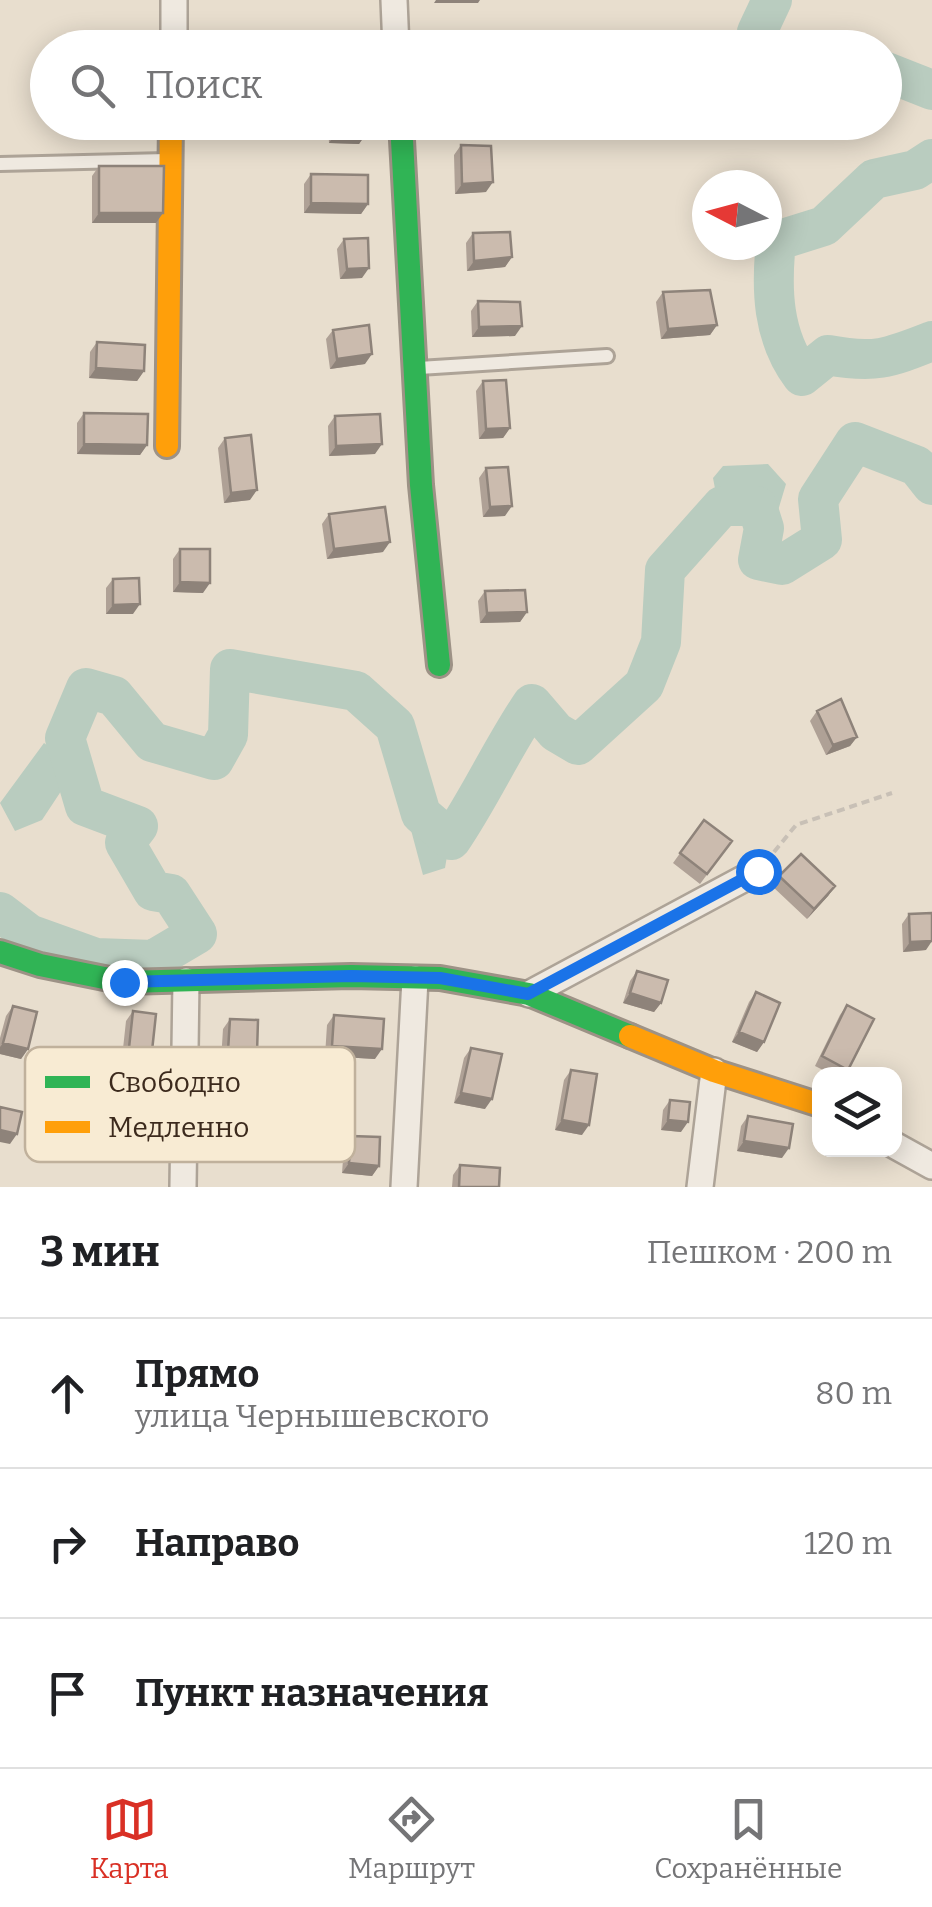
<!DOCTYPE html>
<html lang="ru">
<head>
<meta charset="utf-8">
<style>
  body { margin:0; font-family:Bitter,serif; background:#f6f6f6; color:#202124 }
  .controls { position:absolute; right:30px; bottom:30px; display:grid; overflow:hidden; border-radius:20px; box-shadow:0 5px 25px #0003 }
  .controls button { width:90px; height:90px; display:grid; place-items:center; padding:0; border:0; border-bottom:2px solid #e0e0e0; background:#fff; color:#202124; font:50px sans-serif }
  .compass { position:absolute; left:692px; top:170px; width:90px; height:90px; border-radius:50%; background:#fff; box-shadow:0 5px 25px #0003; rotate:276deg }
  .stop { position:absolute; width:30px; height:30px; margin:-22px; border:8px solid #1a73e8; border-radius:50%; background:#fff }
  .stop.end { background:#1a73e8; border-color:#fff; box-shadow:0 2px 10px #0008 }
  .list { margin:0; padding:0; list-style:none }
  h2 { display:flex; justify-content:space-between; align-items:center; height:130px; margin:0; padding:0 40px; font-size:42px }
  h2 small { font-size:32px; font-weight:400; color:#757577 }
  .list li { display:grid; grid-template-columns:65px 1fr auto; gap:30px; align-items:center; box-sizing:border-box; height:150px; padding:0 40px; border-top:2px solid #e0e0e0 }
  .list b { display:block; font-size:38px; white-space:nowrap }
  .list p { margin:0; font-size:32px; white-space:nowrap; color:#757577 }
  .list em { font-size:32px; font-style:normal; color:#757577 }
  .icon { flex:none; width:55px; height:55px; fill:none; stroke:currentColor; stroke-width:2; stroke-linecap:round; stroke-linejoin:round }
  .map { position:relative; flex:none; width:932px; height:1187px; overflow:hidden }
  .search { position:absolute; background:#fff; box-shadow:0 5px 25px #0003; left:30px; right:30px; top:30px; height:110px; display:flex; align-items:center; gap:25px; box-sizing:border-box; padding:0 35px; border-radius:55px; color:#757577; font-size:38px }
  .sheet { height:580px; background:#fff }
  nav { display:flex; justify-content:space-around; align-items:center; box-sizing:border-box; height:140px; border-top:2px solid #e0e0e0; background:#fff; font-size:28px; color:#757577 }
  nav a { display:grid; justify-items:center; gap:5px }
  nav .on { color:#d93025 }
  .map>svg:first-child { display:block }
</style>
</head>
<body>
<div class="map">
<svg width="932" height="1187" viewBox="0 0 932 1187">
  <rect width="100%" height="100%" fill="#e8dece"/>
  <path fill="#b9ccbf" d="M768 464 786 484 774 524 752 519 756 506 717 499 713 478 723 466Z
    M44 743 77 767 42 820 15 831 0 803Z
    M439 813 452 826 445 868 423 875 411 830Z"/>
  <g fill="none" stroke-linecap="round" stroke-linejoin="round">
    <path stroke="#b9ccbf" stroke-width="40" d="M763 48 757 32 772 0
      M884 71 932 90
      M932 159 915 170 874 179 824 226 776 241C771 289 772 336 802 376L828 355C875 364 889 358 932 341
      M0 912 29 934 96 958 153 960 197 934 171 894 153 891 125 843 138 826 85 806 65 738 86 688 114 696 152 742 214 760 228 735 230 669 356 691 395 726 421 814 451 840C481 796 502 748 532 704L556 732 578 745 644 685 661 642 665 570 722 506H757L764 528 758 560 782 565 822 540 818 499 855 442 917 466 932 485"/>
    <g stroke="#ada397" stroke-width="18">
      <path id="lane" d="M0 164 167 160
        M419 368 607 356"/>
    </g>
    <g stroke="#ada397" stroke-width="30">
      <path id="street" d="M394 0 396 48
        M174 48V0
        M529 994 758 871
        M894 1145 932 1166
        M183 1187 186 981
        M404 1187 415 979
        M700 1187 714 1071"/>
    </g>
    <g stroke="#9d9286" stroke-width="28">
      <path id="fast" d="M401 122 421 485 439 665
        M0 952 40 965 124 982 351 976 440 978 529 994 630 1036"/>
    </g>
    <g stroke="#9d9286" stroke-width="28">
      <path id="slow" d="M167 446 171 122
        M630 1036 714 1071 820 1105"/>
    </g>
    <path stroke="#c8c0b6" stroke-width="4" stroke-dasharray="8 5" stroke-linecap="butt" d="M774 852 796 825 892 793"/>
    <use href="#lane" stroke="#efe9e0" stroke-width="12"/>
    <use href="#street" stroke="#efe9e0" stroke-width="25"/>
    <use href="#fast" stroke="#30b455" stroke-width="22"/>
    <use href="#slow" stroke="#ff9f0a" stroke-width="22"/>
  </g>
  <path fill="#afa196" d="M328 122H366V134L359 144 329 143Z
    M461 145 486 192 455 194 454 155Z
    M99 166 156 223H92V176Z
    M311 174 368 204 361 214 304 213V184Z
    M473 233 512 257 505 267 467 271 466 243Z
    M344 239 362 278 340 279 337 249Z
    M663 292 717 325 710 335 661 339 656 302Z
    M478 301 515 336 472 337 471 311Z
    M333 330 365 364 330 369 326 339Z
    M97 342 144 371 137 381 89 378 90 352Z
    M483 381 510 428 503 438 479 439 476 391Z
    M84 413 147 445 140 455 77 454V423Z
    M335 416 375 454 329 456 328 426Z
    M225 438 250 500 224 503 218 448Z
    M486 468 505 516 483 517 479 478Z
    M329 514 383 552 327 559 322 524Z
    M180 549 203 593 173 592V559Z
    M113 579 133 614H106V588Z
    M485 591 527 612 520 622 480 623 478 601Z
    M817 711 857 737 850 746 826 755 810 721Z
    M704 820 732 841 700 884 673 863Z
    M779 876 835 886 828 896 807 919 772 886Z
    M909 914 926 950 903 952 902 924Z
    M637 971 661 1003 654 1012 623 1003 630 981Z
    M756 992 764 1042 757 1052 732 1042 749 1002Z
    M847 1005 848 1070 845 1074H831L815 1066 840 1015Z
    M13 1006 28 1049 21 1059 0 1054V1038L6 1016Z
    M133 1011 152 1051 145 1061 122 1058 126 1021Z
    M334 1015 375 1059 325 1056 327 1025Z
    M230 1019 250 1062 221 1061 223 1029Z
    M471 1048 485 1109 454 1103 464 1058Z
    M571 1070 582 1135 555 1130 564 1080Z
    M670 1100 681 1132 661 1130 663 1110Z
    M748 1116 782 1158 737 1151 741 1126Z
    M351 1136 379 1166 372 1176 342 1173 344 1146Z
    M460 1165 499 1187H452L453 1175Z"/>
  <path fill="#8e837a" d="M436 0H480L478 3H434Z
    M119 122H153L148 130 115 127Z
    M336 133 366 134 359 144 329 143Z
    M493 182 486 192 455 194 462 184Z
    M311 203 368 204 361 214 304 213Z
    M99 213H163L156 223H92Z
    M512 257 505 267 467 271 474 261Z
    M369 268 362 278 340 279 347 269Z
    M717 325 710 335 661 339 668 329Z
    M522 326 515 336 472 337 479 327Z
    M372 354 365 364 330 369 337 359Z
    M96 368 144 371 137 381 89 378Z
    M510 428 503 438 479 439 486 429Z
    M84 444 147 445 140 455 77 454Z
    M382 444 375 454 329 456 336 446Z
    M257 490 250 500 224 503 231 493Z
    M512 506 505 516 483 517 490 507Z
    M390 542 383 552 327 559 334 549Z
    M180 582 210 583 203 593 173 592Z
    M140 604 133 614H106L113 605Z
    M527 612 520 622 480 623 487 613Z
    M857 737 850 746 826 755 833 745Z
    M835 886 828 896 807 919 814 909Z
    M932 941 926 950 903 952 910 942Z
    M630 993 661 1003 654 1012 623 1003Z
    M739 1032 764 1042 757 1052 732 1042Z
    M3 1043 28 1049 21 1059 0 1054V1047Z
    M332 1046 382 1049 375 1059 325 1056Z
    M129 1048 152 1051 145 1061 122 1058Z
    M228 1051 257 1053 250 1062 221 1061Z
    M461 1093 492 1099 485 1109 454 1103Z
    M562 1120 589 1125 582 1135 555 1130Z
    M668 1120 688 1122 681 1132 661 1130Z
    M0 1130 17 1134 10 1144 0 1142Z
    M744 1141 789 1148 782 1158 737 1151Z
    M349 1163 379 1166 372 1176 342 1173Z"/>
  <path fill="#cbbbae" stroke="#8e837a" stroke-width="2.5" d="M366 42V48H325L324 44Z
    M335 122H366V134L336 133Z
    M461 145 491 146 493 182 462 184Z
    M99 166H164L163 213H99Z
    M311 174 368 175V204L311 203Z
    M510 232 512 257 474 261 473 233Z
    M368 238 369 268 347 269 344 239Z
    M710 290 717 325 668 329 663 292Z
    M478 301 520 302 522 326 479 327Z
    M369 325 372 354 337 359 333 330Z
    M97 342 145 345 144 371 96 368Z
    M506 380 510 428 486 429 483 381Z
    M84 413 148 414 147 445 84 444Z
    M380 414 382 444 336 446 335 416Z
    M251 435 257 490 231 493 225 438Z
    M508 467 512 506 490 507 486 468Z
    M385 507 390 542 334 549 329 514Z
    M180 549H210V583L180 582Z
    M139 578 140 604 113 605V579Z
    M525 590 527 612 487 613 485 591Z
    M841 699 857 737 833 745 817 711Z
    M704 820 732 841 707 874 680 853Z
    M801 854 835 886 814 909 779 876Z
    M932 913V941L910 942 909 914Z
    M637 971 668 980 661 1003 630 993Z
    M756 992 780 1003 764 1042 739 1032Z
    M847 1005 874 1019 848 1070 822 1056Z
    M13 1006 37 1012 28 1049 3 1043Z
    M133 1011 156 1014 152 1051 129 1048Z
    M334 1015 384 1019 382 1049 332 1046Z
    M230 1019 258 1020 257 1053 228 1051Z
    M471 1048 502 1054 492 1099 461 1093Z
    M571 1070 597 1074 589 1125 562 1120Z
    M670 1100 690 1102 688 1122 668 1120Z
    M0 1107 22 1112 17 1134 0 1130Z
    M748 1116 793 1124 789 1148 744 1141Z
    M351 1136 380 1137 379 1166 349 1163Z
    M460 1165 500 1168 499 1187H459Z"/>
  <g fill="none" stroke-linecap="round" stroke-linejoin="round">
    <path stroke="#1a73e8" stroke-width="12" d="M124 982 351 976 440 978 528 994 758 871"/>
  </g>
  <rect x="25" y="1047" width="330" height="115" rx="15" fill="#f8ebd3" stroke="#c0b19c" stroke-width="2.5"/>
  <rect x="45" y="1076" width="45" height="12" fill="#30b455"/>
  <rect x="45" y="1121" width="45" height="12" fill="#ff9f0a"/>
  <g font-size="28" fill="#3c2a1d">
    <text x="108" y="1092">Свободно</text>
    <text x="108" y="1137">Медленно</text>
  </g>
</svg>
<div class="controls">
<button><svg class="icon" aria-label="layers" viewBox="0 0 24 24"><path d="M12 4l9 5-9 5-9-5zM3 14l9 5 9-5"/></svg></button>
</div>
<svg class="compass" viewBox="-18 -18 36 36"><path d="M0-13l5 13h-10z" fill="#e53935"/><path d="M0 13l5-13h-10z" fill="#757577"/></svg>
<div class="stop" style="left:758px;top:871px"></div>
<div class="stop end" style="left:124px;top:982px"></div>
<div class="search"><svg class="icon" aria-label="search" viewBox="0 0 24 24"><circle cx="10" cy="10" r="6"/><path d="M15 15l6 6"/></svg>Поиск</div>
</div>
<section class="sheet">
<h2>3 мин<small>Пешком · 200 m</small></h2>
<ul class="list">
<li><svg class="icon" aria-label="ahead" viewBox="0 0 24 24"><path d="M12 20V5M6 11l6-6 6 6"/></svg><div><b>Прямо</b><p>улица Чернышевского</p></div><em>80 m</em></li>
<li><svg class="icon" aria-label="right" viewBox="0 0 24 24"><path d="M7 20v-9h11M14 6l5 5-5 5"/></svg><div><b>Направо</b></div><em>120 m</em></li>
<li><svg class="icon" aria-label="arrive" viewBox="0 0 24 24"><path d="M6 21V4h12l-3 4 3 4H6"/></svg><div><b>Пункт назначения</b></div></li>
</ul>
</section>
<nav>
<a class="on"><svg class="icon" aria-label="map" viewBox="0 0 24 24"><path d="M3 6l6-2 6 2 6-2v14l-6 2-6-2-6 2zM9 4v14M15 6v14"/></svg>Карта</a>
<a><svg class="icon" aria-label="directions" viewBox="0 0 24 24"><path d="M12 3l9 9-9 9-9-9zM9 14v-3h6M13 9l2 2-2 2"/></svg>Маршрут</a>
<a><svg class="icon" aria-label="saved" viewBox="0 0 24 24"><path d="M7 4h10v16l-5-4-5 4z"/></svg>Сохранённые</a>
</nav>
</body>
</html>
